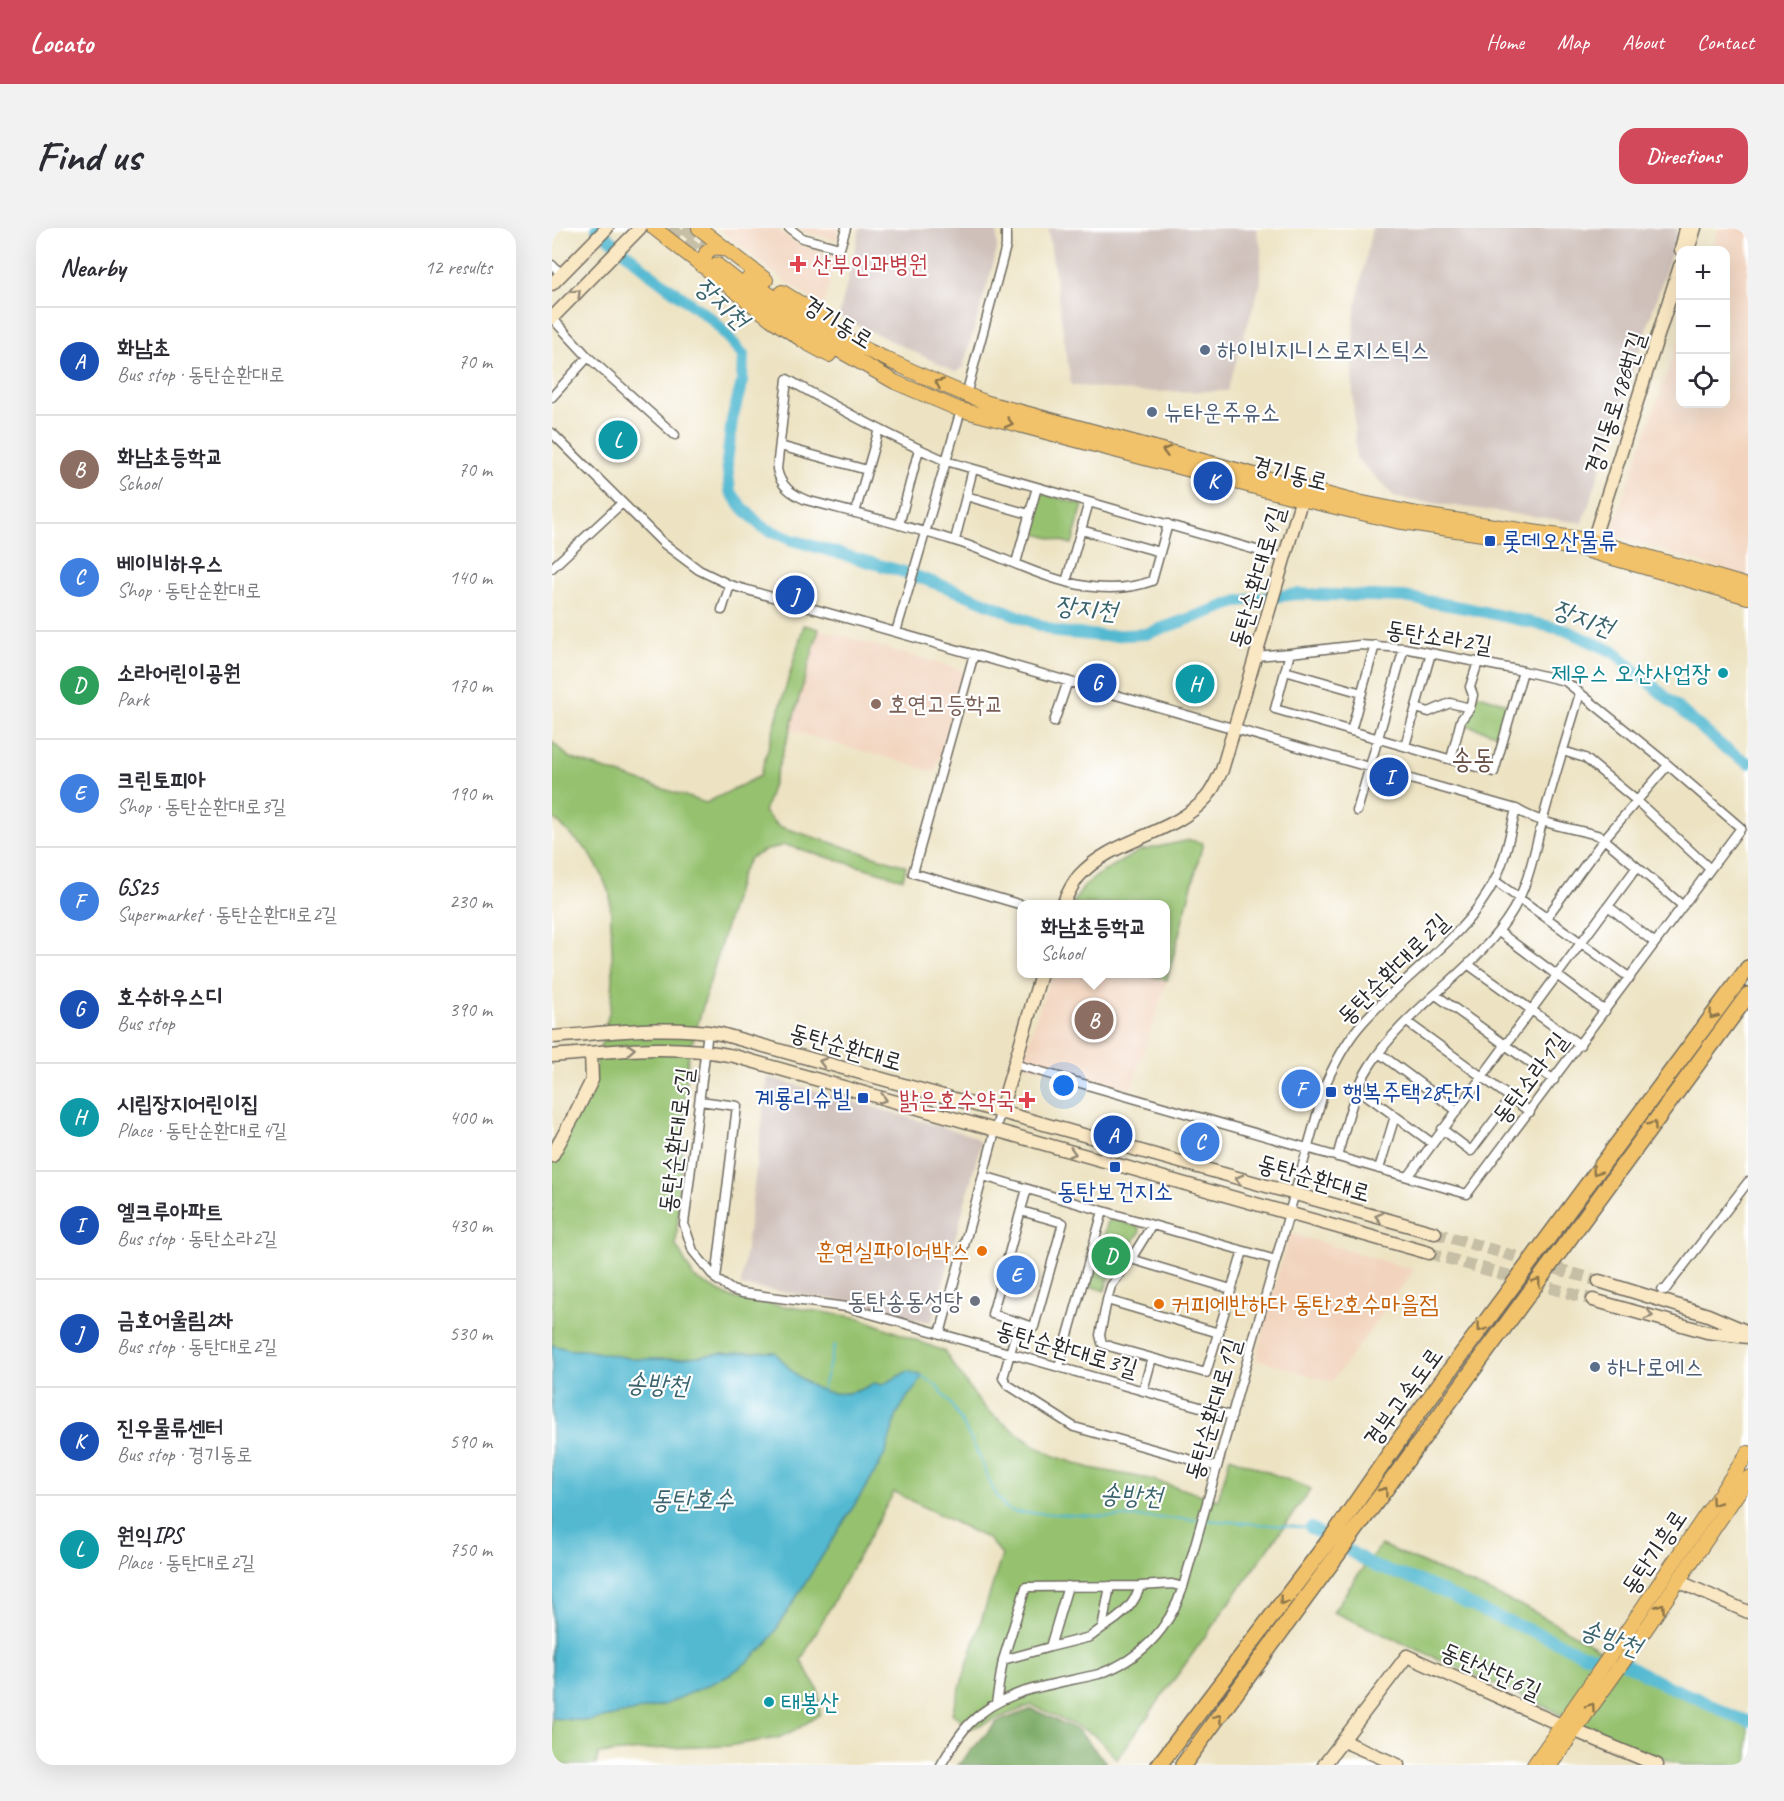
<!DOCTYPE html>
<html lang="en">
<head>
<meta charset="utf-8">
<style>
  body { margin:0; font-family:Caveat,"Poor Story",sans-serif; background:#f2f2f3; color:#2b2b33 }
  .controls { position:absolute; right:18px; top:18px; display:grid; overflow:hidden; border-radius:12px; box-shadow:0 6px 24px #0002 }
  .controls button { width:54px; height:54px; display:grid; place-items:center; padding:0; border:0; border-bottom:2px solid #e1e1e2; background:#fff; color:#2b2b33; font:30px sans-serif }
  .you { position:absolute; left:512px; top:858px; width:21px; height:21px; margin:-15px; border:4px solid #fff; border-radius:50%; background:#1a73e8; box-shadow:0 0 0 9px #1a73e833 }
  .badge { display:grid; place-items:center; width:39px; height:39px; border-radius:50%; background:#d1495b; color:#fff; font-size:20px; font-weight:700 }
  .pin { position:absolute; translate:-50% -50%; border:3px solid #fff; box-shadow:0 2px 6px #0006 }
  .popup { position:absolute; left:465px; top:672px; width:153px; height:78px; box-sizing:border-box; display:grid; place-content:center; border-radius:12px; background:#fff; filter:drop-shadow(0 2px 4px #0005); font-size:20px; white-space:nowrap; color:#7c7c81 }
  .popup b { font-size:22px; color:#2b2b33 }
  .popup::after { content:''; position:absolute; left:50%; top:100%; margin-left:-12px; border:12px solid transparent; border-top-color:#fff }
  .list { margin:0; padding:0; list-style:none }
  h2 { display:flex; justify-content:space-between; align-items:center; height:78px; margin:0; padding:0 24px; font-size:26px }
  h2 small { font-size:20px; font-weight:400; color:#7c7c81 }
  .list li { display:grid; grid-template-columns:39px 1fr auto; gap:18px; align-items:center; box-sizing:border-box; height:108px; padding:0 24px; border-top:2px solid #e1e1e2 }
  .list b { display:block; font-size:22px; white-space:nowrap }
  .list p { margin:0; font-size:20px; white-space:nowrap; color:#7c7c81 }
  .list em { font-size:20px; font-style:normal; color:#7c7c81 }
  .icon { flex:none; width:33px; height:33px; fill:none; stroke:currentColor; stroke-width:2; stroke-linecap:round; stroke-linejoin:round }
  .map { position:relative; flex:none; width:1196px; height:1537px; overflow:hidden; border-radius:18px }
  header { display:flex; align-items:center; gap:36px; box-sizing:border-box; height:84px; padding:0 30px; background:#d1495b; color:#fff }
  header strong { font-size:28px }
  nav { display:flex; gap:33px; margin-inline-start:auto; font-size:21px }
  .intro { display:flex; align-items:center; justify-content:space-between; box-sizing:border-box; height:144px; padding:0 36px }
  h1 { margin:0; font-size:42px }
  .button { padding:15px 27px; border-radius:18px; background:#d1495b; color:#fff; font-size:21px; font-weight:700 }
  main { display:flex; gap:36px; padding:0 36px }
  aside { flex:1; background:#fff; border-radius:18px; box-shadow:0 6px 24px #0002 }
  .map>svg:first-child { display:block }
</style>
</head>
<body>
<header>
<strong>Locato</strong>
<nav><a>Home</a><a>Map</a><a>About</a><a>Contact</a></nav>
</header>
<div class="intro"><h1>Find us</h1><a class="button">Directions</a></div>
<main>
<aside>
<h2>Nearby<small>12 results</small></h2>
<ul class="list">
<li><span class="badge" style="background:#1a4fb4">A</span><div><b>화남초</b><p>Bus stop · 동탄순환대로</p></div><em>70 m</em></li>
<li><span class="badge" style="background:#8d6e63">B</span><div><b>화남초등학교</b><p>School</p></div><em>70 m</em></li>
<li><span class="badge" style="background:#3f7fe0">C</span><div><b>베이비하우스</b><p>Shop · 동탄순환대로</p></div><em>140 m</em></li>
<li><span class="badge" style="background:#2e9e5b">D</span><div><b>소라어린이공원</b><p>Park</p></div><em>170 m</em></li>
<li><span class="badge" style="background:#3f7fe0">E</span><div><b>크린토피아</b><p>Shop · 동탄순환대로3길</p></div><em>190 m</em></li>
<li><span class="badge" style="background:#3f7fe0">F</span><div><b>GS25</b><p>Supermarket · 동탄순환대로2길</p></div><em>230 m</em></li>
<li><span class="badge" style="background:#1a4fb4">G</span><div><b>호수하우스디</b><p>Bus stop</p></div><em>390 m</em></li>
<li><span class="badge" style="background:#0f9aa8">H</span><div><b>시립장지어린이집</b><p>Place · 동탄순환대로4길</p></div><em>400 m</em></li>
<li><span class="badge" style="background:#1a4fb4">I</span><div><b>엘크루아파트</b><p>Bus stop · 동탄소라2길</p></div><em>430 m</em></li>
<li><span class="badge" style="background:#1a4fb4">J</span><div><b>금호어울림2차</b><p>Bus stop · 동탄대로2길</p></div><em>530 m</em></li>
<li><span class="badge" style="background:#1a4fb4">K</span><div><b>진우물류센터</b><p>Bus stop · 경기동로</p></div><em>590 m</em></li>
<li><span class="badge" style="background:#0f9aa8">L</span><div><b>원익IPS</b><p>Place · 동탄대로2길</p></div><em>750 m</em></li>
</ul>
</aside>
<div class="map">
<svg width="1196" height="1537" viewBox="0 0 1196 1537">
  <rect width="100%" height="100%" fill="#fff"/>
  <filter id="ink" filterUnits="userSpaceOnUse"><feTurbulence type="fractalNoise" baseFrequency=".0167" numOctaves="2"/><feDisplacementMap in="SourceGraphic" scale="12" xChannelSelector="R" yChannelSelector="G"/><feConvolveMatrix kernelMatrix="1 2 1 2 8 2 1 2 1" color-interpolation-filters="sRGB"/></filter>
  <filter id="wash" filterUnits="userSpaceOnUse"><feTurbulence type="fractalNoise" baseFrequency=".008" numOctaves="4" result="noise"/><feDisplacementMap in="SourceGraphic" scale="24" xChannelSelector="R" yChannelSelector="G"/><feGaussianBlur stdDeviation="1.35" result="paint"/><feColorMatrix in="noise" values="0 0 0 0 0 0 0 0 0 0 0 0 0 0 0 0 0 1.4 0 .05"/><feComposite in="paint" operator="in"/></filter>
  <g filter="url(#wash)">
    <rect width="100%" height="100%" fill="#ede3c3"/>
    <path fill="#f2d4be" d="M166 0H223L248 17 284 27 271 79 222 45Z
      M246 0H288L284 12 251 4Z
      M1167 0H1196V350L1059 305 1128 108V176H1174V22H1159Z
      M267 401 409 442 411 449 383 544 238 502Z
      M499 746H593L615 752 579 862 473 837 470 833Z
      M737 1005 862 1042 780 1154 704 1131Z"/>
    <path fill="#cfc0ba" d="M308 0H445V21L439 44 411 139 404 144 287 88Z
      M496 0H704L709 20V54L675 163 587 164 519 157Z
      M820 0H1124L1125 8 1031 295 844 270 804 230 800 146 802 89Z
      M216 849 421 908 429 915 382 1089 379 1094 338 1086 298 1074 189 1058Z"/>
    <path fill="#96c270" stroke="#60764e" stroke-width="1.5" d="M488 265 531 277 520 316 477 304Z
      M252 397 267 401 238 502 212 584 226 598 354 638 351 651 233 617 212 623 198 630 189 646 136 830 124 1017 142 1050 180 1070 308 1090 392 1123 425 1171 437 1184 480 1216 502 1228 538 1240 598 1251 666 1272 678 1229 759 1261 565 1531 543 1507 480 1477 418 1501 400 1485 450 1327 436 1311 342 1264 249 1432 266 1462 268 1486 247 1500 226 1510 175 1518 115 1520 46 1526 44 1537H0V914L2 913 43 841 59 777 61 751 58 667 48 643 37 624 0 589V514L18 530 154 575 208 548Z
      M924 466 956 476 947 507 910 496Z
      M638 612 651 615 615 752 593 746H614V676H520L533 657 549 645 587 623Z
      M562 991 587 999 588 1004 556 1052 553 1063 538 1058 556 993Z
      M829 1317 979 1382 1079 1439 1196 1493V1537H1130L1049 1507 992 1478 781 1384 808 1344Z"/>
    <path fill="#78a862" stroke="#526a46" stroke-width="1.5" d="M480 1481 526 1502 556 1537H406L445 1494Z"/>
    <path fill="#53b9d1" stroke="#3f727e" stroke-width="1.5" d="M0 1117 19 1122H32L82 1131H123L170 1125 223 1124C249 1157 281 1180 322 1155L330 1157 356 1143 370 1148 364 1160 356 1168 345 1186 334 1224 322 1246 215 1416 198 1432 176 1448 112 1477 37 1493 0 1490Z"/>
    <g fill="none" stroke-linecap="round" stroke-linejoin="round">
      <path stroke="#53b9d1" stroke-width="2" d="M369 1149C392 1154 417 1207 427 1228 434 1243 444 1276 459 1283 466 1286 483 1285 491 1285 543 1290 596 1288 648 1292
        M270 1162 283 1117
        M653 1292 759 1300"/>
      <path stroke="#53b9d1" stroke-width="12" d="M45 0 100 47 162 93 191 127 190 154 180 192 175 234 178 263 189 278 210 299 240 312 352 344 405 363 505 404 551 408 594 406 687 373 745 366 852 369 919 381 1013 402 1062 424 1171 519 1196 535
        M759 1300 824 1339 868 1353 935 1385 997 1410 1030 1426 1068 1433 1113 1457 1145 1470 1181 1488 1196 1493"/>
    </g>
  </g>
  <g filter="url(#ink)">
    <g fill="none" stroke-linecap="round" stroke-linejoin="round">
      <path stroke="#c6bea5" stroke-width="12" stroke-dasharray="12 6" stroke-linecap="butt" d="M883 1005 1047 1053
        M877 1025 1041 1072"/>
      <path stroke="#c6bea5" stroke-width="14" stroke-dasharray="14 7" stroke-linecap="butt" d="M117 0 160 34
        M132 0 171 30"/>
      <g stroke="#6f6b60" stroke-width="11">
        <path id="street" d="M237 0 250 10 288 20 294 0
          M0 37 10 46
          M0 90 36 129 123 207
          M414 167 454 18V0
          M0 169 36 129
          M0 205 111 315 147 342 178 357 964 581C988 596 1019 600 1045 607L1052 611 1131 678
          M228 218 315 242
          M414 268 477 286
          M303 285 327 201
          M616 296 600 353C530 378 464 331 400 312 352 297 303 285 254 272 240 266 228 258 225 241L235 151C287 181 339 209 394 233L732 330
          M347 297 367 221
          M529 302 608 324
          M403 312 421 241
          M464 335 485 259
          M0 340 70 275
          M514 354 537 274
          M170 382 178 357
          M344 404 409 182
          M808 417 852 420 971 443 942 544 723 481 738 425Z
          M422 426 361 645 470 677
          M704 428 738 425
          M733 443 810 465
          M971 443 1013 453 1028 465
          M864 480 877 484 898 475 918 480
          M502 494 516 453
          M799 503 823 417
          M853 518 879 425
          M1011 523 1033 530 1085 573 1158 641
          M899 531 909 492 918 480 921 467 918 459 926 434
          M805 583 852 420
          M943 653 1078 750
          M1056 678 1103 715
          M995 689 1052 611 1116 537
          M947 704 1053 783
          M917 737 1028 817
          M884 767 1002 852
          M855 794 978 884
          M156 803 132 996 141 1023 164 1051 180 1062 190 1065 294 1079 680 1188
          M827 825 904 882
          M462 836 915 966 1189 600 1108 530 1028 465C1016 507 1002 549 991 591 982 623 978 653 961 682 924 744 855 778 817 839 800 866 794 899 785 929
          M806 861 880 915
          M148 873 185 878 164 1051
          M890 901 919 923 959 870
          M827 941 843 888
          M431 948 551 983
          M856 949 1085 639
          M469 983 511 995 482 1099 440 1086C452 1045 463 1002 475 961
          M579 1031 600 997
          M1110 1062H1113L1196 954
          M555 1072 548 1107 550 1115 560 1119 600 1130
          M467 1094 451 1150 456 1157 522 1199 665 1239
          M667 1105 555 1072 559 1058 579 1031 679 1061
          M388 1106 448 885
          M507 1139 551 983 724 1032
          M591 1163 600 1130 654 1145 691 1023
          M550 1400C566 1391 583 1377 588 1358
          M498 1419 538 1409 550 1400 558 1358
          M451 1432 498 1419 516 1358
          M444 1475 451 1432 474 1359 588 1358 620 1356 631 1359
          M389 1537C398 1522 406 1507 418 1495 452 1460 502 1457 547 1446 589 1431 617 1401 631 1359L774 855C783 835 792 817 806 800 849 748 912 713 943 652 954 630 958 605 964 581"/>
      </g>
      <g stroke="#6f6b60" stroke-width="15">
        <path id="secondary" d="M1129 22 1134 0
          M1136 22 1143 0
          M0 56 55 0
          M0 90 88 0
          M1038 322 1128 38
          M511 676C515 667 520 656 527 648 561 610 620 608 654 570 661 562 665 552 670 542L752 263
          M0 809C56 805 113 796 169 806L883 1005
          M0 828C63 823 119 815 182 828L877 1025
          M448 885 489 746
          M0 928 23 886 40 852 39 825
          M1047 1053 1156 1087 1196 1104
          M1041 1072 1155 1104 1196 1109
          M1126 1353 1196 1384
          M791 1513 846 1537
          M772 1537 855 1428 1009 1497 1105 1537"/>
      </g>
      <g stroke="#6f6b60" stroke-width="16">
        <path id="primary" d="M102 0 219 91 255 115 277 127
          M147 0 214 52
          M165 37 215 77 267 111 343 154 406 181 749 271 844 293 1030 321 1196 369
          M155 41 152 35 154 25 161 19 171 20
          M196 51C243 87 294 113 347 137 377 151 406 164 436 175L796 272 876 288 1041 313 1196 358
          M230 64 277 93
          M982 1537 1062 1422 1196 1225
          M998 1537 1076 1427 1196 1250"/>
      </g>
      <g stroke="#6f6b60" stroke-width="18">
        <path id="highway" d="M607 1537 785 1302 861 1192 1196 740
          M631 1537 1196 767"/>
      </g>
      <use href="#street" stroke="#fff" stroke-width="8"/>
      <use href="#secondary" stroke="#fae7c3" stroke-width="12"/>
      <use href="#primary" stroke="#f2c26a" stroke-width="14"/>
      <use href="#highway" stroke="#f2c26a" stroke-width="15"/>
    </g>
    <defs><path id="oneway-chevron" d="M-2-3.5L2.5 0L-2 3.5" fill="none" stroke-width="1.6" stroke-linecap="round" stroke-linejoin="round" transform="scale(1.5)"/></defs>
    <g stroke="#928977">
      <use href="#oneway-chevron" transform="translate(25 65) rotate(-45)"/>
      <use href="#oneway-chevron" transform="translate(79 821) rotate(-4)"/>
      <use href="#oneway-chevron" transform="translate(271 834) rotate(-164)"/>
      <use href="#oneway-chevron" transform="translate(331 871) rotate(16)"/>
      <use href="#oneway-chevron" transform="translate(520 925) rotate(16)"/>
      <use href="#oneway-chevron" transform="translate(687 951) rotate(-165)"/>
      <use href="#oneway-chevron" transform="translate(827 989) rotate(-165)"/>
      <use href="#oneway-chevron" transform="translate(1097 1087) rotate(16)"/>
    </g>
    <g stroke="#8e764a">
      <use href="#oneway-chevron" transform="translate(387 155) rotate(-156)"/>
      <use href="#oneway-chevron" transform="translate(457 195) rotate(15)"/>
      <use href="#oneway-chevron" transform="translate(614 223) rotate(-165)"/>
      <use href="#oneway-chevron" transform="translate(1161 787) rotate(127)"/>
      <use href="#oneway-chevron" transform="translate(1101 897) rotate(-54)"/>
      <use href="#oneway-chevron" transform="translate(1044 943) rotate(126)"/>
      <use href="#oneway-chevron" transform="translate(985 1054) rotate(-54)"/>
      <use href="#oneway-chevron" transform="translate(929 1100) rotate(126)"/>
      <use href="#oneway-chevron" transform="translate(832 1263) rotate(-53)"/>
      <use href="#oneway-chevron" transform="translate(1163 1274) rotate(124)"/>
      <use href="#oneway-chevron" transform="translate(731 1373) rotate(127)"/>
      <use href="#oneway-chevron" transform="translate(1109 1379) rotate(-56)"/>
      <use href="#oneway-chevron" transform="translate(1039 1479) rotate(-55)"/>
      <use href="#oneway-chevron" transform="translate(666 1490) rotate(-54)"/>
    </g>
  </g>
  <g fill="#e0444e" stroke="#fff" stroke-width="2">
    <path d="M243 27h6v6h6v6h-6v6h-6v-6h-6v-6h6z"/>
    <path d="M472 863h6v6h6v6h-6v6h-6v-6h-6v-6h6z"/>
  </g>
  <g fill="#5c6f8a" stroke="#fff" stroke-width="2">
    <circle cx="653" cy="122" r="6"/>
    <circle cx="600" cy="184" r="6"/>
    <circle cx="1043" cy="1139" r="6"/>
  </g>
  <g fill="#1a4fb4" stroke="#fff" stroke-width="2">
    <rect x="932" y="307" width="12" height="12" rx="3"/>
    <rect x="773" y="858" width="12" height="12" rx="3"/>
    <rect x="305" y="864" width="12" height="12" rx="3"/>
    <rect x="557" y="933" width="12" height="12" rx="3"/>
  </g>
  <g fill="#0f9aa8" stroke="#fff" stroke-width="2">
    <circle cx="1171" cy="445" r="6"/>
    <circle cx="217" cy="1474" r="6"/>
  </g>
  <circle fill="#8d6e63" stroke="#fff" stroke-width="2" cx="324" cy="476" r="6"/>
  <g fill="#e8710a" stroke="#fff" stroke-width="2">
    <circle cx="430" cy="1023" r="6"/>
    <circle cx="607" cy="1076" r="6"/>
  </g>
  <circle fill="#6b7280" stroke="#fff" stroke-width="2" cx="423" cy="1073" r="6"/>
  <g text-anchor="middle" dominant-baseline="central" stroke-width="4.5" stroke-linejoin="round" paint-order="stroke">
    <g font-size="24" fill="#be3a42" stroke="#fff" text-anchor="start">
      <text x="260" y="36">산부인과병원</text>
      <text x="463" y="872" text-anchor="end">밝은호수약국</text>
    </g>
    <g font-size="24" fill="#2b2b2b" stroke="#fff">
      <text transform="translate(286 94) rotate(32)">경기동로</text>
      <text transform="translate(1063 175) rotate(-72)">경기동로186번길</text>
      <text transform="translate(738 245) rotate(14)">경기동로</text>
      <text transform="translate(705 349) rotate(-74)">동탄순환대로4길</text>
      <text transform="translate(887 409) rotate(9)">동탄소라2길</text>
      <text transform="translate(841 741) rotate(-45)">동탄순환대로2길</text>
      <text transform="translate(294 819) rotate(16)">동탄순환대로</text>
      <text transform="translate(978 850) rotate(-53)">동탄소라1길</text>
      <text transform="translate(124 912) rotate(-83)">동탄순환대로5길</text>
      <text transform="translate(762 950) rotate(16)">동탄순환대로</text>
      <text transform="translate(515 1121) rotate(16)">동탄순환대로3길</text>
      <text transform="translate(851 1169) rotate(-54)">경부고속도로</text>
      <text transform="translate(661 1181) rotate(-74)">동탄순환대로1길</text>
      <text transform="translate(1102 1324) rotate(-56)">동탄기흥로</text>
      <text transform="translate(939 1443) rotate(24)">동탄산단6길</text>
    </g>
    <g font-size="24" fill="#4e5e75" stroke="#fff" text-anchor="start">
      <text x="665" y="122">하이비지니스로지스틱스</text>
      <text x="612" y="184">뉴타운주유소</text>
      <text x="1055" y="1139">하나로에스</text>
    </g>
    <g font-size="24" fill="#164399" stroke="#fff" text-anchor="start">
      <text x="950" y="313">롯데오산물류</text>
      <text x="791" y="864">행복주택28단지</text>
      <text x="299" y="870" text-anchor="end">계룡리슈빌</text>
      <text x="563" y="963" text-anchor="middle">동탄보건지소</text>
    </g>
    <g font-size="24" fill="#0d838f" stroke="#fff" text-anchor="end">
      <text x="1159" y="445">제우스 오산사업장</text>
      <text x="229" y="1474" text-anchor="start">태봉산</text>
    </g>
    <g font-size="24" fill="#785e54" stroke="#fff" text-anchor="start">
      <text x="336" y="476">호연고등학교</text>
    </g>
    <g font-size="24" fill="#c56008" stroke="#fff" text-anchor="end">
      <text x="418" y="1023">훈연실파이어박스</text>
      <text x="619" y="1076" text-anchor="start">커피에반하다 동탄2호수마을점</text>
    </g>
    <g font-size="24" fill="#5b616d" stroke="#fff" text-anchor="end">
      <text x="411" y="1073">동탄송동성당</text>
    </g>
    <g font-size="26" font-style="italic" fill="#3b646d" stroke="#fff">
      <text transform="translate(170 75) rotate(43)">장지천</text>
      <text transform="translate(534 380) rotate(6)">장지천</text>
      <text transform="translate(1031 390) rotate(20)">장지천</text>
      <text transform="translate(105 1156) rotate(3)">송방천</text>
      <text transform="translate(579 1267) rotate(3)">송방천</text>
      <text x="140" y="1271">동탄호수</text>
      <text transform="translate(1059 1410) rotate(19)">송방천</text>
    </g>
    <g font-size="27" fill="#685146" stroke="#fff">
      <text x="921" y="531">송동</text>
    </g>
  </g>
</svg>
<div class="controls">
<button>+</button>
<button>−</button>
<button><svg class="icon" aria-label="locate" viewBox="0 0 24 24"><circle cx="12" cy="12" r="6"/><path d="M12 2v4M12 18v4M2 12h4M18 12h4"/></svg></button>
</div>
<div class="you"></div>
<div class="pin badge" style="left:561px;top:907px;background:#1a4fb4">A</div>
<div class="pin badge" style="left:542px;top:792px;background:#8d6e63">B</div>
<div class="popup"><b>화남초등학교</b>School</div>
<div class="pin badge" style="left:648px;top:914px;background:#3f7fe0">C</div>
<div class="pin badge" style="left:559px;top:1028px;background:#2e9e5b">D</div>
<div class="pin badge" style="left:464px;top:1047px;background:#3f7fe0">E</div>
<div class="pin badge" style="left:749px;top:861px;background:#3f7fe0">F</div>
<div class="pin badge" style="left:545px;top:455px;background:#1a4fb4">G</div>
<div class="pin badge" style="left:643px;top:456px;background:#0f9aa8">H</div>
<div class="pin badge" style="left:837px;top:549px;background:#1a4fb4">I</div>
<div class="pin badge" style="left:243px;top:367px;background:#1a4fb4">J</div>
<div class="pin badge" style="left:661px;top:253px;background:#1a4fb4">K</div>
<div class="pin badge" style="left:66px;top:212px;background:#0f9aa8">L</div>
</div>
</main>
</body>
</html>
